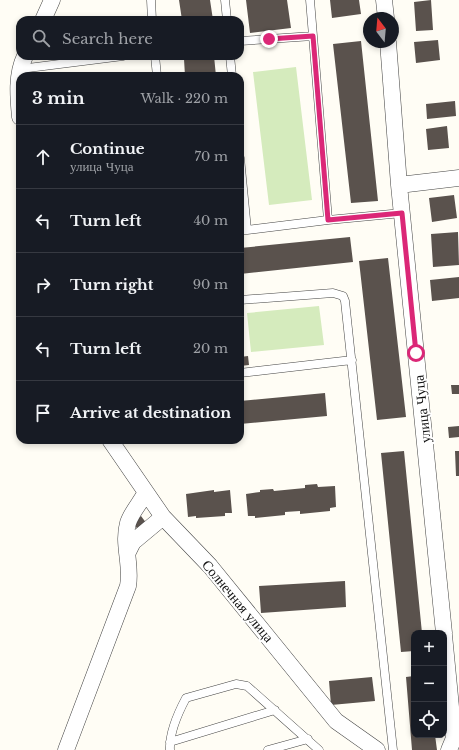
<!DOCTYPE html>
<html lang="en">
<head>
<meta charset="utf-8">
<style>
  body { margin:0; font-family:"Libre Baskerville",serif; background:#20242c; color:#f1f3f6 }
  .controls { position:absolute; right:12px; bottom:12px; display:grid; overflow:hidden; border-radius:8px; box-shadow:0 2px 6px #0003 }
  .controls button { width:36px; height:36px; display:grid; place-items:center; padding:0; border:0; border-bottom:1px solid #363941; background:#171b24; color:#f1f3f6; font:20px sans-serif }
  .compass { position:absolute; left:363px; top:12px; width:36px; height:36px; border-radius:50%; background:#171b24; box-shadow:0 2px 6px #0003; rotate:344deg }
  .stop { position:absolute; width:12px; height:12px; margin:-9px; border:3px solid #db2777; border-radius:50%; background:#fff }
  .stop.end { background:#db2777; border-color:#fff; box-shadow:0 1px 4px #0008 }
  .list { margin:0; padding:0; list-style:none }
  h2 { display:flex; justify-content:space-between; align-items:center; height:52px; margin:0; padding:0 16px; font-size:17px }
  h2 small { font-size:13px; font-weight:400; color:#9ea1a6 }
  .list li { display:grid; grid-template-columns:26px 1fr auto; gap:12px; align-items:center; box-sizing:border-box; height:64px; padding:0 16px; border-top:1px solid #363941 }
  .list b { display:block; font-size:15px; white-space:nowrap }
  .list p { margin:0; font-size:13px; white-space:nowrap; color:#9ea1a6 }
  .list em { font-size:13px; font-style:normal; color:#9ea1a6 }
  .icon { flex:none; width:22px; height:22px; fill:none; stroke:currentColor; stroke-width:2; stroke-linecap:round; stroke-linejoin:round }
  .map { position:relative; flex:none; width:459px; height:750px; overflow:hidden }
  .search { position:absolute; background:#171b24; box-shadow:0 2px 6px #0003; left:16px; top:16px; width:228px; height:44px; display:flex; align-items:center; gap:10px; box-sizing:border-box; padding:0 14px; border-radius:12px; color:#9ea1a6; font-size:15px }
  .panel { position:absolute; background:#171b24; box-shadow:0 2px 6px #0003; left:16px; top:72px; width:228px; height:372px; border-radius:12px }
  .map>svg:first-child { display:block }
</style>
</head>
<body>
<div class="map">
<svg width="459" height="750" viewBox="0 0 459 750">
  <rect width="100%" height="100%" fill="#fffdf5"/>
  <path fill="#d5ebbd" d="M296 67 312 200 269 205 253 72Z
    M319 306 324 345 251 352 247 313Z"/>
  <path fill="#5a524d" d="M179 0H210L213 20H182Z
    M246 0H287L291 28 250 33Z
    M330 0H359L361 14 332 18Z
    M431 0 433 30 416 31 414 2Z
    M438 40 440 60 416 63 414 42Z
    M361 41 378 201 351 203 333 44Z
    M214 56 216 76H185L184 59Z
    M455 101 456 116 427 119 426 104Z
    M447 126 449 148 428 150 426 129Z
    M454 195 457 218 432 222 429 198Z
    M458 232 459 265 433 267 431 234Z
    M350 237 353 262 240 274V248Z
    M388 258 406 417 377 420 359 261Z
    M459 277V298L432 301 430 280Z
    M248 356 249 365 240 366V357Z
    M451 385H459V394H452Z
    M325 393 327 416 240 424V401Z
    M459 426V437L449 438 448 427Z
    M404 451 422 633H414V651L401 652 381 453Z
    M455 451H459V476H456Z
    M317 484 318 487 335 486 336 507 330 508V511L300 514V511L285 512V515L255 518V516H248L246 494 260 492V490L273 489 274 491 305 488V485Z
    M214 490V492L230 490 232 513H225V516L196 518V516L188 517 186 494Z
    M141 516 147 524 139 531 133 523Z
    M345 581 346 607 261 613 259 586Z
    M414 676V735H435L437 750H412L406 677Z
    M372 677 375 701 331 705 329 681Z"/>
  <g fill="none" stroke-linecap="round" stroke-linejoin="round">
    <g stroke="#444" stroke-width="9">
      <path id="service" d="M151 0 152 20
        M225 0 227 20
        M240 41 313 36 310 0
        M155 56 157 76
        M230 56 232 76
        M20 69 123 56
        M240 158 247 230H240
        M328 220 402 213
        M247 230 328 220 313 36
        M240 300 333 293 343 296 345 301 393 750
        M240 373 352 360
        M170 742 275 710
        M170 750C169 732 178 713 186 698L236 684 247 686 319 750
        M268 750 308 739"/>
    </g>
    <g stroke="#444" stroke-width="17">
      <path id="minor" d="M384 0 386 18
        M43 20 52 0
        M388 42 399 185 444 633
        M20 117C18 96 16 75 25 56
        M399 185 459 178
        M110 440 163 517 210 566 336 721 377 750
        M128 552 133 542 163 517
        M444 635 454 738 449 750
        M66 750 128 586C132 565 122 544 128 523 131 513 140 503 145 494"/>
    </g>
    <use href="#service" stroke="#fff" stroke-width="8"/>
    <use href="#minor" stroke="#fff" stroke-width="16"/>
  </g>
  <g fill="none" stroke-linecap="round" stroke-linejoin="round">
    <path stroke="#db2777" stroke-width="5" d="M269 39 313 36 328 220 402 213 416 353"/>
  </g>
  <g text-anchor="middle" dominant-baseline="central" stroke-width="4" stroke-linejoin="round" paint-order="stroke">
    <g font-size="14" fill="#111" stroke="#fff">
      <text transform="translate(422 409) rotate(-96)">улица Чуца</text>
      <text transform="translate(238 601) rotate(50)">Солнечная улица</text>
    </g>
  </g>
</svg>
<div class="controls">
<button>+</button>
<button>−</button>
<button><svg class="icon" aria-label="locate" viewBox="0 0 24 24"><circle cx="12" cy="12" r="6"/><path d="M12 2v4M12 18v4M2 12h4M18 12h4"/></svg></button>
</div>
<svg class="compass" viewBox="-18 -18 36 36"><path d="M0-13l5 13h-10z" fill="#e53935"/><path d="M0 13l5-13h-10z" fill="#9ea1a6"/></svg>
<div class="stop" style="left:416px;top:353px"></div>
<div class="stop end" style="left:269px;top:39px"></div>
<div class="search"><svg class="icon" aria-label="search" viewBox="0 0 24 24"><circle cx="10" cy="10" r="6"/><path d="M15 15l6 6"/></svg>Search here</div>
<section class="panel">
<h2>3 min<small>Walk · 220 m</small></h2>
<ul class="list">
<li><svg class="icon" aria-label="ahead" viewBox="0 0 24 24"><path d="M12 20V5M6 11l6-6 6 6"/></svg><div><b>Continue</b><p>улица Чуца</p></div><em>70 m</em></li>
<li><svg class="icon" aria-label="left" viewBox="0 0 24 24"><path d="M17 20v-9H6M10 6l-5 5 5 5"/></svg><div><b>Turn left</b></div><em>40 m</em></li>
<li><svg class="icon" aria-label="right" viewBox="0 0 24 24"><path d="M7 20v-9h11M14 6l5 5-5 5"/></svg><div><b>Turn right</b></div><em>90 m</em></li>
<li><svg class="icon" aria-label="left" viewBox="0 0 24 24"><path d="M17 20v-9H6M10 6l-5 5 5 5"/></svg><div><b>Turn left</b></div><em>20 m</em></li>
<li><svg class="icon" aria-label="arrive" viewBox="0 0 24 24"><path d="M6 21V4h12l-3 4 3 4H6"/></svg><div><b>Arrive at destination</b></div></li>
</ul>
</section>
</div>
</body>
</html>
